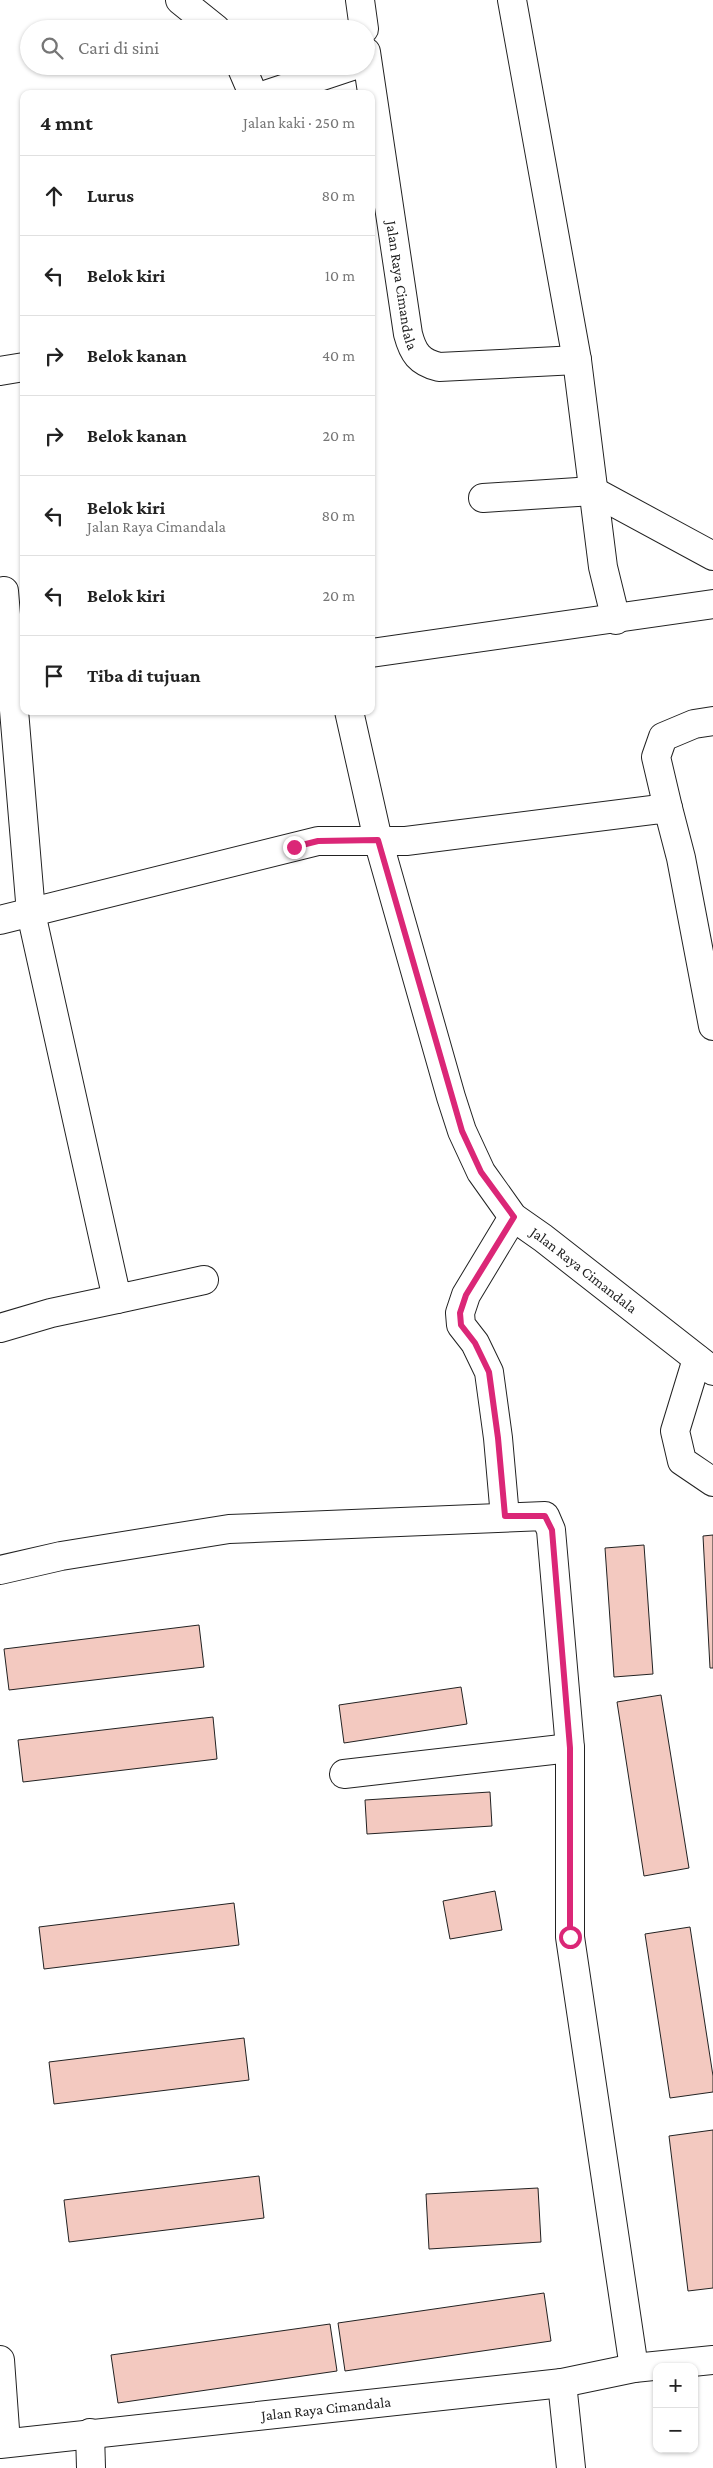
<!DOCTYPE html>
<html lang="id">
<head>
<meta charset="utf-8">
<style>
  body { margin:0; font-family:"Crimson Pro",serif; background:#f2f2f2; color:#222 }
  .controls { position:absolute; right:15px; bottom:15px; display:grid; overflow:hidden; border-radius:10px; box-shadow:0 1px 4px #0004 }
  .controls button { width:45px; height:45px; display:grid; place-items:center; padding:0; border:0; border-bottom:1px solid #e0e0e0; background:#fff; color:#222; font:25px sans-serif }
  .stop { position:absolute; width:15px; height:15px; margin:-11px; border:4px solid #db2777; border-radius:50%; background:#fff }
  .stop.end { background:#db2777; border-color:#fff; box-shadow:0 1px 5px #0008 }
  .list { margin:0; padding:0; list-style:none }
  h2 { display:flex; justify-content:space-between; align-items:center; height:65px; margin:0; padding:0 20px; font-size:21px }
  h2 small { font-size:16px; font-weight:400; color:#767676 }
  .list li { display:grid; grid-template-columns:32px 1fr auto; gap:15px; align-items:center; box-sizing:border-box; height:80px; padding:0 20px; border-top:1px solid #e0e0e0 }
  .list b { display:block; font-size:19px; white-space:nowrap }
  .list p { margin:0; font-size:16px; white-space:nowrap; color:#767676 }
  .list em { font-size:16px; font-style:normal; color:#767676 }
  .icon { flex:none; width:28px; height:28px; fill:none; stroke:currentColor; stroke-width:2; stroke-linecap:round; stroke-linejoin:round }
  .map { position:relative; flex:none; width:713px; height:2468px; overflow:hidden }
  .search { position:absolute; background:#fff; box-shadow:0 1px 4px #0004; left:20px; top:20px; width:355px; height:55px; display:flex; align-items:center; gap:12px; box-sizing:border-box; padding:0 18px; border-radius:28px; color:#767676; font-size:19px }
  .panel { position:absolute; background:#fff; box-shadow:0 1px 4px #0004; left:20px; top:90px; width:355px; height:625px; border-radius:10px }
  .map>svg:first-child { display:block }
</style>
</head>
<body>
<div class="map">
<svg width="713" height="2468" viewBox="0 0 713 2468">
  <rect width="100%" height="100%" fill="#fff"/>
  <path fill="#f3c9c0" stroke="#222" d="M713 1535V1668H710L703 1536Z
    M644 1545 653 1674 614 1677 605 1548Z
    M199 1625 204 1667 9 1690 4 1649Z
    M461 1687 467 1724 344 1743 339 1705Z
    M661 1695 689 1868 644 1876 617 1702Z
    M213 1717 217 1759 23 1782 18 1740Z
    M490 1792 492 1826 367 1834 365 1800Z
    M495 1891 502 1930 450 1939 443 1901Z
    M234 1903 239 1945 44 1969 39 1927Z
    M690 1927 713 2076V2092L670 2098 645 1934Z
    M244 2038 249 2080 54 2104 49 2062Z
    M713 2130V2288L688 2291 669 2136Z
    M259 2176 264 2218 69 2242 64 2200Z
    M538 2188 541 2242 429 2249 426 2194Z
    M544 2293 551 2341 345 2371 338 2323Z
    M330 2324 337 2371 118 2403 111 2355Z"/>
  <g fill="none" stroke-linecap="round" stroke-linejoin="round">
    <g stroke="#222" stroke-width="30">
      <g id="minor">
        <path d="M180 0 216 29"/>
        <path d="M360 0 364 29"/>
        <path d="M512 0 577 360 603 567 616 620"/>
        <path id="s1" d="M366 52 408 334C413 353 419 362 439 367L577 360"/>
        <path d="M241 66 253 94"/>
        <path d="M268 94 352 66"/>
        <path d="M0 371 24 367"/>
        <path d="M483 498 593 491 713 556"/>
        <path d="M4 591 31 913 117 1299 204 1280"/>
        <path d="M371 653 713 604"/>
        <path id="s2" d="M349 711 378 840 451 1097 462 1131 481 1172 513 1217 543 1238 713 1371"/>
        <path d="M668 808 656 757 663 737 694 724 713 721"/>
        <path d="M0 920 318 841H406L668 808 681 858 713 1026"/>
        <path d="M0 1328 51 1313 117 1299"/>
        <path d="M697 1359 675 1431 682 1461 713 1482"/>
        <path d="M505 1517 498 1438 489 1372 475 1343 461 1325 460 1313 466 1295 513 1217"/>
        <path d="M0 1570 61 1556 229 1529 545 1516 551 1530 570 1748V1937L634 2368"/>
        <path d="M344 1774 570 1748"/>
        <path d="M0 2360 6 2443"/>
        <path d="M562 2383 571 2468"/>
        <path d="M90 2433 91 2468"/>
        <path id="s3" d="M0 2444 562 2383 634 2368 713 2360"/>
      </g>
    </g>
    <use href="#minor" stroke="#fff" stroke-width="28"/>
  </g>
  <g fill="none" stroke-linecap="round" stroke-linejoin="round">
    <path stroke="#db2777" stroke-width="6" d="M294 847 318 841 378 840 462 1131 481 1172 514 1217 466 1295 460 1313 461 1325 475 1343 489 1372 498 1438 505 1516H545L552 1530 570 1748V1937"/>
  </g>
  <g text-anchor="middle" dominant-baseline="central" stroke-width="4" stroke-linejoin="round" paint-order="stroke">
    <g font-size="15" fill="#222" stroke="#fff">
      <text stroke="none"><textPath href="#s1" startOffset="236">Jalan Raya Cimandala</textPath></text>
      <text stroke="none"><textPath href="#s2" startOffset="624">Jalan Raya Cimandala</textPath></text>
      <text stroke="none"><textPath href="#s3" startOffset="328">Jalan Raya Cimandala</textPath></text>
    </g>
  </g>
</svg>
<div class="controls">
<button>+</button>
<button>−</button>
</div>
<div class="stop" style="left:570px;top:1937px"></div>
<div class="stop end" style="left:294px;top:847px"></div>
<div class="search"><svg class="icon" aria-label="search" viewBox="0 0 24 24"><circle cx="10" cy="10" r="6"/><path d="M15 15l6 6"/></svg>Cari di sini</div>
<section class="panel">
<h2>4 mnt<small>Jalan kaki · 250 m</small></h2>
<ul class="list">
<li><svg class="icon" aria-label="ahead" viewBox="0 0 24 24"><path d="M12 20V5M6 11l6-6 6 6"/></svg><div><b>Lurus</b></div><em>80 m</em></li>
<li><svg class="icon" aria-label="left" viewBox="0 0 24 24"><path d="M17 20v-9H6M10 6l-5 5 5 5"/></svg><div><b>Belok kiri</b></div><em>10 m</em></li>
<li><svg class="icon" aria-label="right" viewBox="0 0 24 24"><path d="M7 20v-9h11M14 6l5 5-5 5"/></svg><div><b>Belok kanan</b></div><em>40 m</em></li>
<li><svg class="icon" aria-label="right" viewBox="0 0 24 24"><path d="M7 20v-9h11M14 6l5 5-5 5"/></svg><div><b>Belok kanan</b></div><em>20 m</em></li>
<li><svg class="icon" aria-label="left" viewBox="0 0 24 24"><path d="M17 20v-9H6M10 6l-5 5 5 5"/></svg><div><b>Belok kiri</b><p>Jalan Raya Cimandala</p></div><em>80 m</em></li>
<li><svg class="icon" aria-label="left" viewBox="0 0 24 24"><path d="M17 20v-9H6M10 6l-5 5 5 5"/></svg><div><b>Belok kiri</b></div><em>20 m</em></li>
<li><svg class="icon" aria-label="arrive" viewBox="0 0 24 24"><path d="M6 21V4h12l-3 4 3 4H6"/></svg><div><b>Tiba di tujuan</b></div></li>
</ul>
</section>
</div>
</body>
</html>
